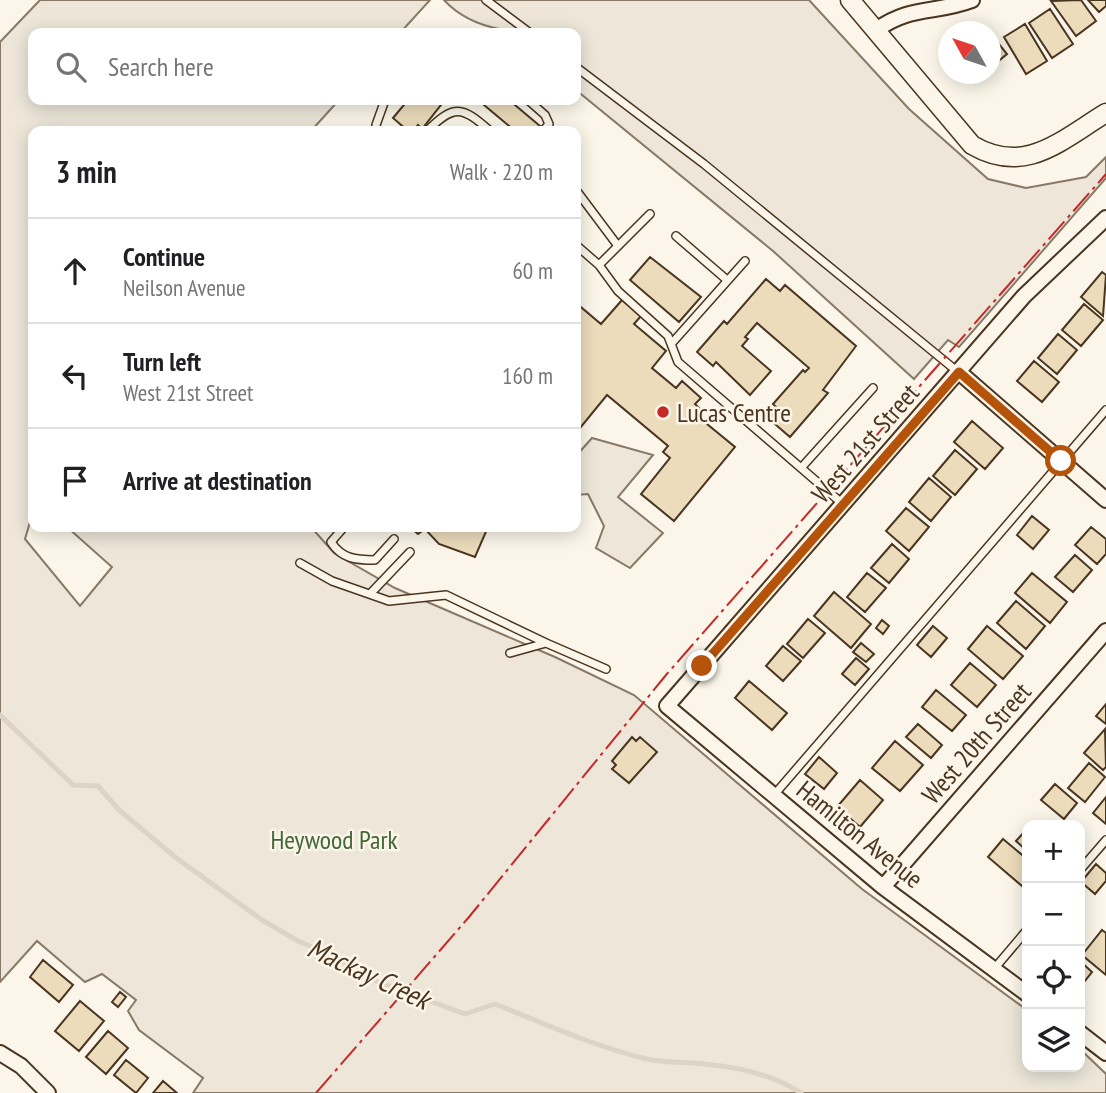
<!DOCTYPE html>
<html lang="en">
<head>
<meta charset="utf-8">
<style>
  body { margin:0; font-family:"PT Sans Narrow",sans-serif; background:#f2f2f2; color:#202124 }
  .controls { position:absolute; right:21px; bottom:21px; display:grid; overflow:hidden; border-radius:14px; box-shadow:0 4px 18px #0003 }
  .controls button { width:63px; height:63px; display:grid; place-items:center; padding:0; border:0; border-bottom:2px solid #e0e0e0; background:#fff; color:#202124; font:35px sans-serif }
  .compass { position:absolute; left:938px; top:21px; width:63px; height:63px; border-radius:50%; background:#fff; box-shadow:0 4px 18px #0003; rotate:310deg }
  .stop { position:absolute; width:21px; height:21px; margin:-16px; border:5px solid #b45309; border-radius:50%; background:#fff }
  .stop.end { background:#b45309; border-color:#fff; box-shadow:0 2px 7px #0008 }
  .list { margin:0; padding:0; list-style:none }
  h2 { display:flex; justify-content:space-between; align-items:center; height:91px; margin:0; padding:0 28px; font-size:30px }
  h2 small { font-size:23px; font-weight:400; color:#757577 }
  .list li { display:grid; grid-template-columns:46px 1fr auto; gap:21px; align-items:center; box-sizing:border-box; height:105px; padding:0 28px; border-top:2px solid #e0e0e0 }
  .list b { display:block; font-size:26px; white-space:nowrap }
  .list p { margin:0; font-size:23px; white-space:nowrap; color:#757577 }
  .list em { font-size:23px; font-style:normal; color:#757577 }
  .icon { flex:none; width:38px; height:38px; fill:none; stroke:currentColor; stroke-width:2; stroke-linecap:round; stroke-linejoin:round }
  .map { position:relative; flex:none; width:1106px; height:1093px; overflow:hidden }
  .search { position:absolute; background:#fff; box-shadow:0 4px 18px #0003; left:28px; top:28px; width:553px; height:77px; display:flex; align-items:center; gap:18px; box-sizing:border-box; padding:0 24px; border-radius:14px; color:#757577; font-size:26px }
  .panel { position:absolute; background:#fff; box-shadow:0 4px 18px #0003; left:28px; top:126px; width:553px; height:406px; border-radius:14px }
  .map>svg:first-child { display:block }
</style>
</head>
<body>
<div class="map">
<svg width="1106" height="1093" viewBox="0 0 1106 1093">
  <rect width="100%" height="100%" fill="#fbf6e9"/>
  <path fill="#ede6d9" stroke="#887966" stroke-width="2" d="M40 0H430L400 33H33V100H339L311 131H33V512L25 539 80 606 112 567 67 527H311L334 553 395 588 555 657 634 695 862 889 1027 1010V1067H1080V1049L1106 1074V1093H193L203 1078 139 1030 128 1011 136 1000 102 974 85 982 37 941 0 982V42Z
    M444 0H809L909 109 988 179 1026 188 1086 177 1106 157V178L959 347 948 340 914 379 773 251 576 90V33C530 33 477 36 444 0Z
    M592 438 653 455 618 497 663 533 630 568 596 548 604 526 588 494 576 495V456Z"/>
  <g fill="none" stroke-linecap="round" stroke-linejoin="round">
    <path stroke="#dcd4c6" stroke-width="5" d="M0 715 73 785 98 786 119 810 175 857 262 920 298 941 336 957 368 978 465 1014 495 1004C545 1024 594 1046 646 1059 666 1063 685 1062 705 1064 737 1067 774 1075 801 1093"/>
  </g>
  <path fill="#ecdcbc" stroke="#4a3520" stroke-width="2" d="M1081 0 1096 21 1076 36 1051 1Z
    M1088 0H1106V6L1099 12Z
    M1050 9 1073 44 1052 58 1029 23Z
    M1025 24 1047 61 1026 74 1004 37Z
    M990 33 1007 54 990 68Z
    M966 74H983L973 82Z
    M408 100H443L444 101 422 129 418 125 413 131H408L393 118Z
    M478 100H509L540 126 535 131H515Z
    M650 257 701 297 679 322 630 280Z
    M1102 272 1106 275 1103 316 1081 297Z
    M766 279 780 291 785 285 856 346 823 390 828 393 790 437 769 419 778 409 773 404 803 370 805 372 809 368 757 323 745 337 748 339 742 346 771 371 750 395 716 362 713 366 697 352 724 321 727 324Z
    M622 300 641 316 634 324 666 351 652 368 676 388 682 381 701 398 695 404 700 409 696 415 735 447 674 521 641 494 670 458 663 452 668 446 607 395 576 433V303L601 324Z
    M1084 304 1103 320 1081 346 1062 330Z
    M1058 334 1077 350 1057 374 1038 358Z
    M1034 361 1059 382 1042 402 1017 381Z
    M972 421 1003 448 985 469 954 442Z
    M955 450 977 469 955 495 933 476Z
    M929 478 951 497 931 521 909 502Z
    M906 508 929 527 909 551 886 531Z
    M1032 516 1049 530 1033 549 1017 535Z
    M410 527H488L475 557 439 544 425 529 418 534Z
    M1091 527 1106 539V554L1097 564 1075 545Z
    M892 544 909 559 889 583 871 568Z
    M1075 555 1092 570 1073 592 1055 577Z
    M867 573 886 588 865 612 847 597Z
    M1032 573 1067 602 1050 623 1015 593Z
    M834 592 871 624 851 648 814 616Z
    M1016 601 1045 626 1026 649 997 623Z
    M808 619 825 633 803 658 787 644Z
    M882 620 889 626 883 634 876 628Z
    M933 626 947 638 931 657 917 645Z
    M987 626 1023 656 1003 679 968 649Z
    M861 643 874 654 866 662 853 652Z
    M783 646 801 661 783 681 766 666Z
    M856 658 869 669 855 685 842 674Z
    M970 663 996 685 977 707 951 685Z
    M749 681 787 713 772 730 735 698Z
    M936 690 966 715 952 731 922 707Z
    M1106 704V724L1096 716Z
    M918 724 942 745 931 758 906 737Z
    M1105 729 1106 767 1103 770 1084 753Z
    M632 737 636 741 640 737 657 752 629 783 612 769 616 765 612 761Z
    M895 741 923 765 900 791 872 768Z
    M819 757 837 773 824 789 805 774Z
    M1089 763 1105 777 1085 802 1068 788Z
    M860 780 883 800 860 827 837 807Z
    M1055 784 1077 803 1064 819 1041 800Z
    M1106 797V824L1093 813Z
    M1026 830 1027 831V851L1016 841Z
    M1003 839 1027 859V879L1022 886 988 857Z
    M1096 864 1106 873V881L1095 894 1081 882Z
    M1102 930 1106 933V975L1082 955Z
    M43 960 73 985 59 1002 30 977Z
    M1080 961 1092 972 1080 987Z
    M120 992 126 997 118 1007 112 1002Z
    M80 1001 104 1021 79 1051 55 1031Z
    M108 1031 128 1048 106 1074 86 1057Z
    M126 1060 148 1078 136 1093 114 1075Z
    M163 1081 177 1093H153Z"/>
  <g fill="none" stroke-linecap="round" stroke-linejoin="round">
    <g stroke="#4a3520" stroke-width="10">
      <path id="service" d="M486 0 530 33
        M576 67 704 164 958 372
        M528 100 545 115 549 124 543 131
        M377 131 376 125 385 100
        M427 131C454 104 462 106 490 131
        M576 190 618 246
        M676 236 727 280
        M576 245 599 265 618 291 668 336 678 362 844 505
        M599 265 650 214
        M672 343 745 261
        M801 468 873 388
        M344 527 331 542C342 559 356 560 375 560L394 539
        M300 563 332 581 389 601 446 595 546 643
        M370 594 410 552
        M510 653 546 643 606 669
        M774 795 1106 410
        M1080 870 1106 840
        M994 969 1027 930"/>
    </g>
    <g stroke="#4a3520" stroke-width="18">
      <path id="minor" d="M876 30C911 5 935 14 972 0
        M959 372 1106 500
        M883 887 1106 631
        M1027 994 883 887 667 706 1024 296 1106 218
        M1080 1033 1106 1053
        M0 1053 21 1066 48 1093"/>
    </g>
    <g stroke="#4a3520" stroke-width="21">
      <path id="tertiary" d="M850 0 972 145C1025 176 1060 141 1106 113"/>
    </g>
    <use href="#service" stroke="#fbf6e9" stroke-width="7"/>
    <use href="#minor" stroke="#fbf6e9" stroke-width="14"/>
    <use href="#tertiary" stroke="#fbf6e9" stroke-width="18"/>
    <path stroke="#c62828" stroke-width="2" stroke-dasharray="24 5 3.5 5" stroke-linecap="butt" d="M316 1093 469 917 666 675 1106 174"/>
  </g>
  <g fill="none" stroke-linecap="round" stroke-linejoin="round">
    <path stroke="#b45309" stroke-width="9" d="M702 666 959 372 1061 461"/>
  </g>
  <circle fill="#c62828" stroke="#fbf6e9" stroke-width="2.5" cx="663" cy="412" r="7"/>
  <g text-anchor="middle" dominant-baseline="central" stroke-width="5" stroke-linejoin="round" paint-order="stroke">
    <g font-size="26" fill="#4a3520" stroke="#fbf6e9" text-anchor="start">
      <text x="677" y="412">Lucas Centre</text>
    </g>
    <g font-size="26" fill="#4a3520" stroke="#fbf6e9">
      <text transform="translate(865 443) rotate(-49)">West 21st Street</text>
      <text transform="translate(976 743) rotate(-49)">West 20th Street</text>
      <text transform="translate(860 834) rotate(39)">Hamilton Avenue</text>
    </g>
    <g font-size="26" fill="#436837" stroke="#fbf6e9">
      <text x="334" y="839">Heywood Park</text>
    </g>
    <g font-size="28" font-style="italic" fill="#4a3520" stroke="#fbf6e9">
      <text transform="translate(369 973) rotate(25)">Mackay Creek</text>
    </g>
  </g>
</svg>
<div class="controls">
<button>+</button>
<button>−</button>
<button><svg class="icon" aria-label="locate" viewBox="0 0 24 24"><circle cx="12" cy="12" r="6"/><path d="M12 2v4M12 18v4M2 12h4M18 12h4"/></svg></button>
<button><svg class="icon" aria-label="layers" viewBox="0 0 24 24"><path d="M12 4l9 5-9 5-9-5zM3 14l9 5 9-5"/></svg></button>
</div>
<svg class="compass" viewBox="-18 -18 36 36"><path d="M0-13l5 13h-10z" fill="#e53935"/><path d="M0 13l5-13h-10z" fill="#757577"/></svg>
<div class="stop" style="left:1061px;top:461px"></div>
<div class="stop end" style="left:702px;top:666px"></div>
<div class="search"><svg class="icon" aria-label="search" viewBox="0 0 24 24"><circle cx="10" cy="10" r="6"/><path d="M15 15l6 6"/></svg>Search here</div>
<section class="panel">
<h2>3 min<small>Walk · 220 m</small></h2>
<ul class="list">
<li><svg class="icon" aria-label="ahead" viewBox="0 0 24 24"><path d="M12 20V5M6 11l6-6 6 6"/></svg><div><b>Continue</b><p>Neilson Avenue</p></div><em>60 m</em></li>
<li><svg class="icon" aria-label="left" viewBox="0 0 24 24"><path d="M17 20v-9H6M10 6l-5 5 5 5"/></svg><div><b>Turn left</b><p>West 21st Street</p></div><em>160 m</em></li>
<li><svg class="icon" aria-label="arrive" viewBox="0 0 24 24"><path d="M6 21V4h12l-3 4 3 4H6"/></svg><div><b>Arrive at destination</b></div></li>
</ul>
</section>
</div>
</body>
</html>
